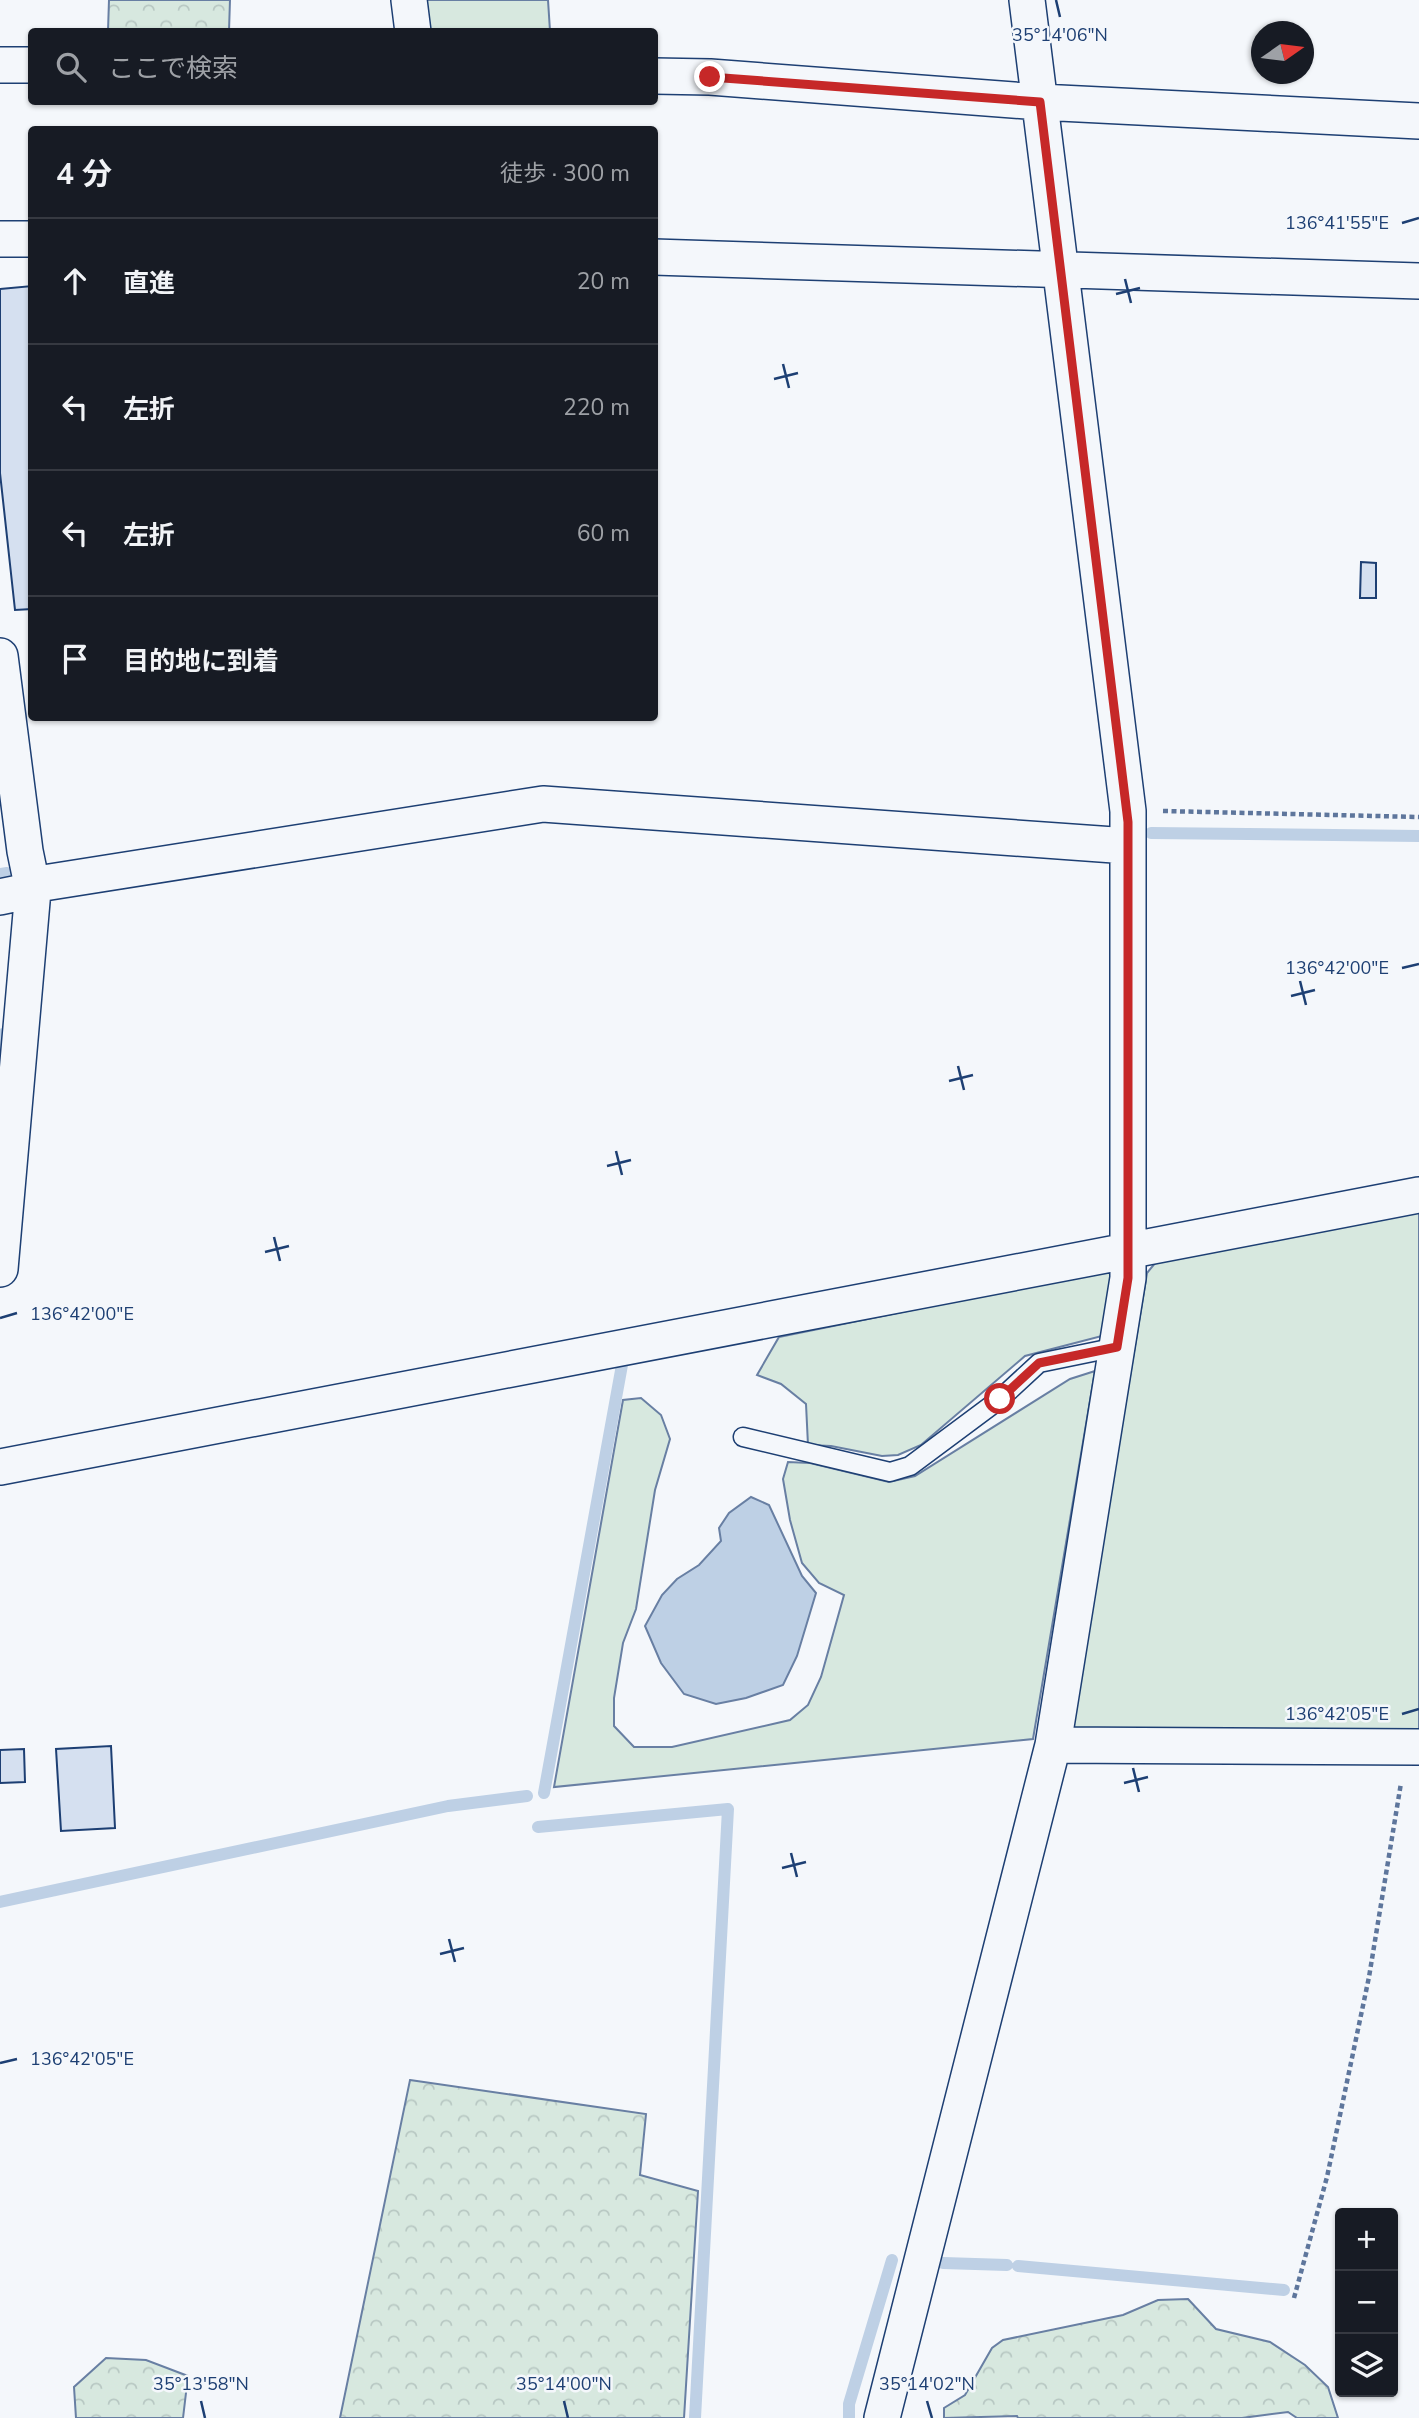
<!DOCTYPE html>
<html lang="ja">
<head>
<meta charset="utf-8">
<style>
  body { margin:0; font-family:"Nunito Sans","Noto Sans JP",sans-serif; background:#20242c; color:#f1f3f6 }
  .controls { position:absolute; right:21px; bottom:21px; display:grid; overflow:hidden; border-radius:7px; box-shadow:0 2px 5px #0004 }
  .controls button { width:63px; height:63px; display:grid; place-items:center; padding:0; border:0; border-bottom:2px solid #363941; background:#171b24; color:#f1f3f6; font:35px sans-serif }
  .compass { position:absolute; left:1251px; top:21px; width:63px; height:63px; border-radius:50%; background:#171b24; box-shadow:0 2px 5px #0004; rotate:76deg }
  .stop { position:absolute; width:21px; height:21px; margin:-16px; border:5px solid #c62828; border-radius:50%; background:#fff }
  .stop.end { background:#c62828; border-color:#fff; box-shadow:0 2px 7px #0008 }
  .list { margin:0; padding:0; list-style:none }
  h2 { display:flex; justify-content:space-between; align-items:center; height:91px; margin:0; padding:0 28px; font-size:30px }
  h2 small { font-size:23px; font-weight:400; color:#9ea1a6 }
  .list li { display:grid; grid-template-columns:46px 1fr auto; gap:21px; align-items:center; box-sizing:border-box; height:126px; padding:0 28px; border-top:2px solid #363941 }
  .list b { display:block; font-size:26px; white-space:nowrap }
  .list em { font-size:23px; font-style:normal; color:#9ea1a6 }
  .icon { flex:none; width:38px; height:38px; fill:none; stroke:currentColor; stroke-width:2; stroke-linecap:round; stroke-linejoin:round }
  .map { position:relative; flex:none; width:1419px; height:2418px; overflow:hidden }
  .search { position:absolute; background:#171b24; box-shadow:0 2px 5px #0004; left:28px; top:28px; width:630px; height:77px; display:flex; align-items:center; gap:18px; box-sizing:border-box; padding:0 24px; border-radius:7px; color:#9ea1a6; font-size:26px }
  .panel { position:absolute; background:#171b24; box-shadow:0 2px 5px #0004; left:28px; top:126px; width:630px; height:595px; border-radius:7px }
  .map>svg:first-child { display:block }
</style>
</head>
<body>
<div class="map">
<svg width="1419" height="2418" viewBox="0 0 1419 2418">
  <defs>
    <pattern id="forest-crowns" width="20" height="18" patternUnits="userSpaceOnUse" patternTransform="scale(1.75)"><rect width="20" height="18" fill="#d7e8df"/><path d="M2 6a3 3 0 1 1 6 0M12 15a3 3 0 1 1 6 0" fill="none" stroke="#b8c8c3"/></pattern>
  </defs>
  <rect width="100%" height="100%" fill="#f4f7fb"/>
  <path fill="#d7e8df" stroke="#687fa3" stroke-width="2" d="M417 0H548L550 31H420Z
    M1419 1212V1733L1082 1734 1072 1727 1147 1273 1156 1262Z
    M1109 1270 1114 1274 1102 1336 1025 1356 921 1445 898 1455 882 1456 831 1446 808 1445 806 1404 781 1384 757 1375 779 1337Z
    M1095 1371 1033 1739 554 1787 623 1400 641 1398 661 1415 670 1439 655 1490 636 1609 623 1643 614 1698V1726L634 1747H672L790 1720 808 1705 821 1677 844 1595 819 1583 802 1563 790 1520 783 1479 788 1462 810 1463 889 1482 915 1476 1070 1379Z"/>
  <path fill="url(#forest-crowns)" stroke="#687fa3" stroke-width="2" d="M109 0H230L229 31H108Z
    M410 2080 646 2114 640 2175 698 2191 684 2418H340Z
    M1188 2299 1216 2329 1270 2342 1305 2365 1328 2387 1338 2418H1297L1288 2412 1242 2418H1018L1017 2416 944 2418V2408L965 2395 992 2348 1003 2340 1123 2315 1158 2300Z
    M106 2358 146 2360 188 2376 183 2418H76L74 2387Z"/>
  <path fill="#bed0e5" stroke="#687fa3" stroke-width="2" d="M751 1497 769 1505 802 1576 816 1593 797 1656 783 1685 746 1698 716 1704 684 1694 661 1663 645 1626 662 1595 677 1579 699 1565 721 1541 719 1528 729 1513Z"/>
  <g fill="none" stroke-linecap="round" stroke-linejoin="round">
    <path stroke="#bed0e5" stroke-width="12" d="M1151 833 1419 836
      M0 874 7 873
      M0 1065 3 1034
      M544 1793 622 1365
      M538 1827 728 1809 695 2418
      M0 1902 448 1806 527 1796
      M943 2263 1007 2265
      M1018 2266 1284 2290
      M849 2418V2404L892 2260"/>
  </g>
  <path fill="#d5e0f0" stroke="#1d3f73" stroke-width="2" d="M32 286V609L15 610 0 473V289Z
    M1361 562 1376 563V598H1360Z
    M111 1746 115 1828 61 1831 56 1749Z
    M24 1749 25 1782 0 1783V1750Z"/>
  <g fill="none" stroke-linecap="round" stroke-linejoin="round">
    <g stroke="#1d3f73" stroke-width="21">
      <path id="service" d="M743 1437 890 1472 910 1466 1000 1399 1039 1363 1117 1347"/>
    </g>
    <g stroke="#1d3f73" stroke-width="38">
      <path id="minor" d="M409 0 413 32
        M0 65H32
        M654 76 710 77 1040 102 1419 121
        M0 239H32
        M654 257 1419 281
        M0 656 25 851 33 890 0 1269
        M31 885 543 804 1128 846
        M0 897 33 890
        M0 1467 1419 1195
        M1053 1745 1419 1747
        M882 2418 1053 1745 1128 1278V811L1027 0"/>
    </g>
    <path stroke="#5e769c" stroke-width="4.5" stroke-dasharray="5 3.5" stroke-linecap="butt" d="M1163 811 1419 817
      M1294 2298 1327 2177 1369 1977 1401 1783"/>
    <use href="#service" stroke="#f4f7fb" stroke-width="18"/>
    <use href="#minor" stroke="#f4f7fb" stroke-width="35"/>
  </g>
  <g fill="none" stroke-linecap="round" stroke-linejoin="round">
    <path stroke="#c62828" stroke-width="9" d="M710 77 1040 102 1128 822V1278L1117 1347 1039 1363 1000 1399"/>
  </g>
  <path fill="none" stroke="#1d3f73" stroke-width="2.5" d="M1056 0 1060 17M1402 223 1419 218M1125 279 1131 303M1116 294 1140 288M783 364 789 388M774 379 798 373M1402 968 1419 964M1300 981 1306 1005M1291 996 1315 990M958 1066 964 1090M949 1081 973 1075M616 1151 622 1175M607 1166 631 1160M274 1237 280 1261M265 1252 289 1246M0 1318 17 1313M1402 1714 1419 1709M1133 1768 1139 1792M1124 1783 1148 1777M791 1853 797 1877M782 1868 806 1862M449 1939 455 1962M440 1954 464 1948M0 2063 17 2059M201 2401 205 2418M564 2401 568 2418M927 2401 932 2418"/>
  <g font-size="18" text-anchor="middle" fill="#1d3f73" stroke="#f4f7fb" stroke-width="5" stroke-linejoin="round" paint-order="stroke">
    <text x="1060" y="41">35°14'06"N</text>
    <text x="1337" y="229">136°41'55"E</text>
    <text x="1337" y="974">136°42'00"E</text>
    <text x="82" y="1320">136°42'00"E</text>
    <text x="1337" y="1720">136°42'05"E</text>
    <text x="82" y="2065">136°42'05"E</text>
    <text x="201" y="2390">35°13'58"N</text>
    <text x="564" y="2390">35°14'00"N</text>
    <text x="927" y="2390">35°14'02"N</text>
  </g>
</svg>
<div class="controls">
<button>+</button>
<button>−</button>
<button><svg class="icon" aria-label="layers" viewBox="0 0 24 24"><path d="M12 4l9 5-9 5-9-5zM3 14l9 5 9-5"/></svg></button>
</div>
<svg class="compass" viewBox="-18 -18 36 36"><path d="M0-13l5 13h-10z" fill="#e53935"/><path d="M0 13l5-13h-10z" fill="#9ea1a6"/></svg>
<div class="stop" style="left:1000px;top:1399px"></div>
<div class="stop end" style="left:710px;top:77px"></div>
<div class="search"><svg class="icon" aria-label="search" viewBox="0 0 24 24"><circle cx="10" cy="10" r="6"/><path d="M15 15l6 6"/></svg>ここで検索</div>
<section class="panel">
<h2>4 分<small>徒歩 · 300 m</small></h2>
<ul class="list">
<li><svg class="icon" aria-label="ahead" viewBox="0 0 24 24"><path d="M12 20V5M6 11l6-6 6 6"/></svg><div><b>直進</b></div><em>20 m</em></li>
<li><svg class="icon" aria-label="left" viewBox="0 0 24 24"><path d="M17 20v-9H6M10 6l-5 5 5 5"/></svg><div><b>左折</b></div><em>220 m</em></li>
<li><svg class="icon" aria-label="left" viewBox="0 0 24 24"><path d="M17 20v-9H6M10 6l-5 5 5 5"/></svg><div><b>左折</b></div><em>60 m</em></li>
<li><svg class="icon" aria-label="arrive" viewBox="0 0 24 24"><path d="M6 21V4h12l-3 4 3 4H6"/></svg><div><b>目的地に到着</b></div></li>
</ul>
</section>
</div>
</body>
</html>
